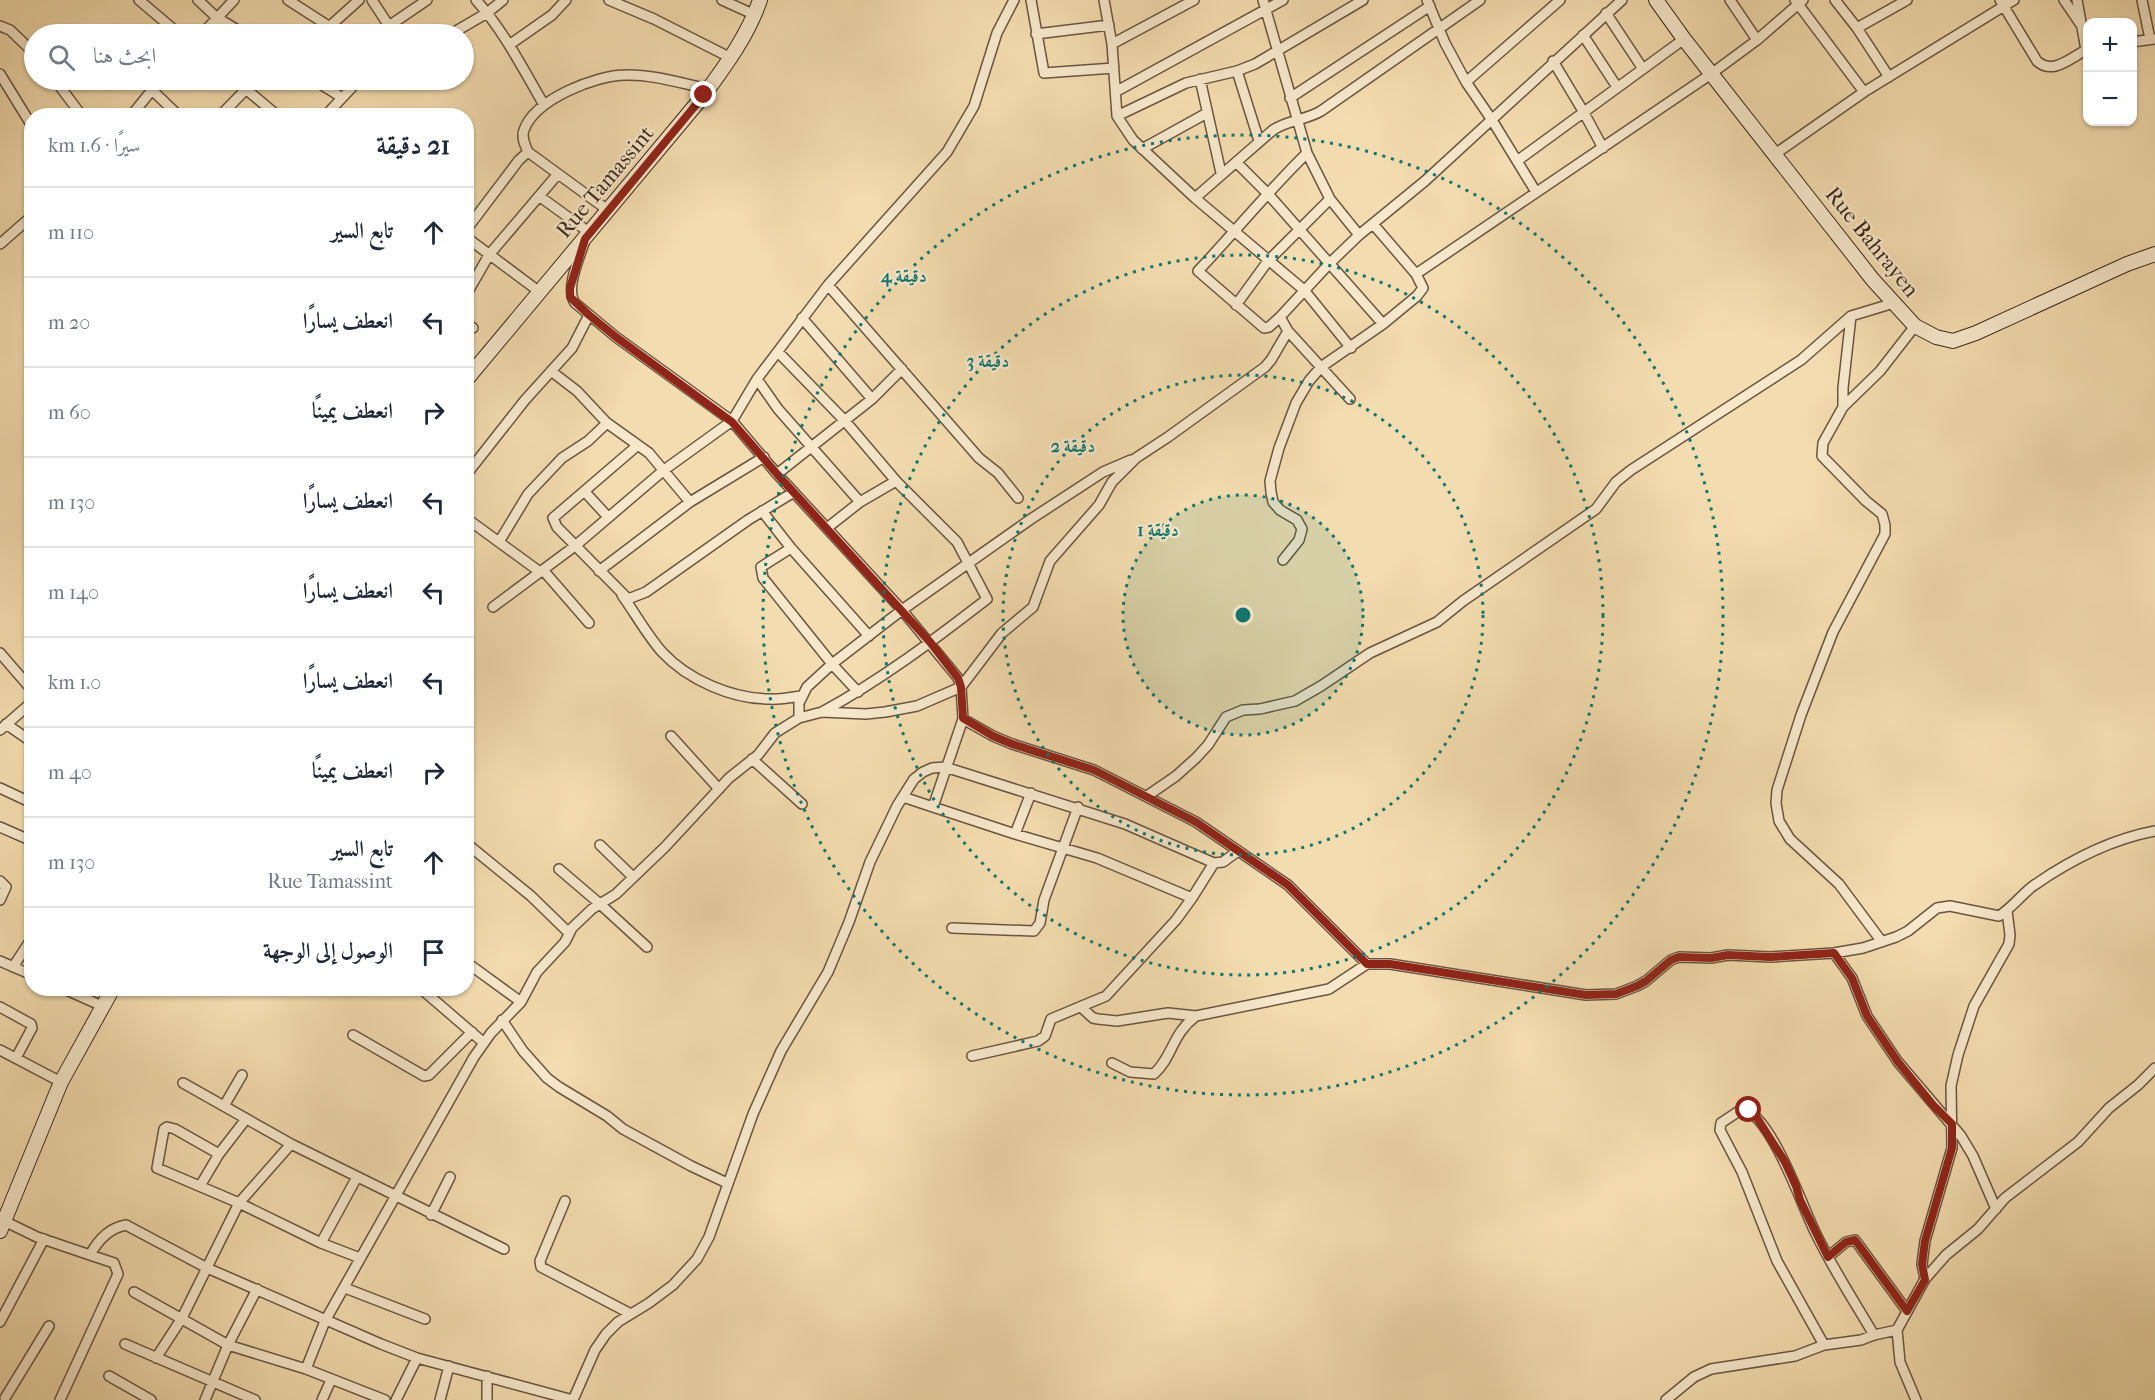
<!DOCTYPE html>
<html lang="ar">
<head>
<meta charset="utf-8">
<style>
  body { margin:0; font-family:"IM FELL French Canon",Amiri,serif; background:#f6f6f7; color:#1f2937; direction:rtl }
  .controls { position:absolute; right:18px; top:18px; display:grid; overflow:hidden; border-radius:12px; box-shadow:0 2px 4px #0004 }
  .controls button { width:54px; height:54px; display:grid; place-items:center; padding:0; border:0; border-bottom:2px solid #e0e1e3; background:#fff; color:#1f2937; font:30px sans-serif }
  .stop { position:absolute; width:18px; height:18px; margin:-14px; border:4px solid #8f2418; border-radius:50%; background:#fff }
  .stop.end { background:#8f2418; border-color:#fff; box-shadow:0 2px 6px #0008 }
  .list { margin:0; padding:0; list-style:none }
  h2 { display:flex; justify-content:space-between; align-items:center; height:78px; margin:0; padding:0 24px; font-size:26px }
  h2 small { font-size:20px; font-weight:400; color:#747a83 }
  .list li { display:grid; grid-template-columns:39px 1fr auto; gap:18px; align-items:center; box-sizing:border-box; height:90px; padding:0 24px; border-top:2px solid #e0e1e3 }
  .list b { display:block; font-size:22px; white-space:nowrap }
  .list p { margin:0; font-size:20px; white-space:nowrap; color:#747a83 }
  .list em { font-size:20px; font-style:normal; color:#747a83 }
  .icon { flex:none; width:33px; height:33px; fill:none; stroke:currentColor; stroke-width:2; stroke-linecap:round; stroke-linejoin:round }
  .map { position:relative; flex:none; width:2155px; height:1400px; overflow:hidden; direction:ltr }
  .search { position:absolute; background:#fff; box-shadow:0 2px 4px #0004; left:24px; top:24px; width:450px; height:66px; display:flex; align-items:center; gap:15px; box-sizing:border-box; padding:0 21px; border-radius:33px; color:#747a83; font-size:22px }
  .panel { position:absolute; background:#fff; box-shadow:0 2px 4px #0004; left:24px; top:108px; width:450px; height:888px; border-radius:24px; direction:rtl }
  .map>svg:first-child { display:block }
</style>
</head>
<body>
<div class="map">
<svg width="2155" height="1400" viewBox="0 0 2155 1400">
  <rect width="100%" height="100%" fill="#f3dcaf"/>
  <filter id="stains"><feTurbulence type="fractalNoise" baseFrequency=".00333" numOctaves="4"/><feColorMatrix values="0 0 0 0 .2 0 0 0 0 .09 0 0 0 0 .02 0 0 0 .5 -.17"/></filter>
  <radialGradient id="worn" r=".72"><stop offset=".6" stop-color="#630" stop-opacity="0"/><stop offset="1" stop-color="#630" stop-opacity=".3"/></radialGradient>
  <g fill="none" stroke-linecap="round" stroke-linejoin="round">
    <g stroke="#695541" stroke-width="12">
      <path id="street" d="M139 0 179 34
        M198 0 216 17 244 34
        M288 0 341 34
        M372 0 389 26
        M476 0C504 31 523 69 544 105
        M609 0 654 19 731 58
        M722 0 755 15
        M1031 0 1044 73 1114 68
        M1104 0 1112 44 1117 116 1133 140 1195 198 1304 290 1351 348
        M1263 0 1307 153 1330 199 1359 235
        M1427 0 1445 43 1466 82 1492 120 1536 192
        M1730 0 1757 40
        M1795 0 1864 92
        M1835 0 1857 28 1889 77
        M2000 0 2037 61C2053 76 2071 57 2088 49
        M2064 0 2081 25
        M2077 0 2086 50
        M2142 0 2150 39
        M1606 13 1643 69
        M0 26 10 30 34 53
        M330 26 359 0
        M1857 28 1907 0
        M202 34 234 0
        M377 34 427 0
        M451 34 487 13 503 0
        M1036 34 1109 25
        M1583 35 1617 87
        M2132 42 2154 39
        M1112 44 1194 0
        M509 45 552 15 566 0
        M1553 61 1583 111 1603 148
        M1237 71 1259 141
        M0 74 32 126
        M1200 79 1221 173
        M55 80 82 116
        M235 80 278 116
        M314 80 341 97
        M1466 82 1560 0
        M151 89 179 116
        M1117 91 1283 0
        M1290 98 1430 6
        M131 116 160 80
        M220 116 255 80
        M325 116 359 80
        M1117 116 1186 83 1237 71 1255 64 1363 0
        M1142 149 1207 113
        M1307 153C1269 190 1235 232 1198 271L1264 328 1269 327 1280 317 1329 264 1359 235 1425 181 1622 0
        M1775 154 1864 92 2014 0
        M1517 161 1684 39
        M1236 162 1268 194 1383 324
        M539 196 590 233
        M1195 198 1273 130C1288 120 1306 120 1321 111L1480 0
        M609 211 528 152C525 145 521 137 524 130 535 99 596 75 626 75 652 74 683 84 709 89
        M466 230 519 160 528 152
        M466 237 541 293
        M584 243C579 259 565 289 575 303L616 337 732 421 777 474 902 610 958 678 961 687 963 719 933 807 1015 834 1031 793
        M0 244 32 216
        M1416 274 1711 74 1757 40 1803 0
        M828 285 979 458 998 473 1018 498
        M466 295 489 255 557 175
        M1236 305 1268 261 1330 199
        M1851 316 1843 388V407L1823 443 1822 456 1866 501 1882 514 1885 525V534L1833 632 1801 715 1777 790 1776 803 1779 821 1790 839 1839 884 1882 942
        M1280 317 1288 331 1350 399
        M802 318 872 399
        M466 323 473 328
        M778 352 845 421 896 481 957 542 987 599C934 640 881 680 822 712
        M551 371 577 391 607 423 649 453 690 502
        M757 379 778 409 860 502
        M1843 407 1880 371 1915 326
        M638 445 553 518 557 527 628 599 646 592 748 520 794 492
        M777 474 872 399 902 369
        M466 475 525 400 572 348 589 315
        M585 492 608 517
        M762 511 791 548 869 636
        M466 518 540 572
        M827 528 860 502 896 481
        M499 542 528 494 562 458 588 441 607 423
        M791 548 761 567 763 578 832 664 858 692
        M1283 560 1299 540 1302 529 1297 520 1280 510 1273 502 1271 492 1270 481 1279 448 1296 403 1309 381 1321 367 1383 324 1417 296 1423 288 1416 274 1373 224
        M543 570 589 623
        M599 571 690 502 764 457
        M622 595C635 613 647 635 662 652 688 680 732 699 770 699 780 700 791 697 802 696
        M493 607 575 546 664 470 732 421 757 379 828 285 947 152 974 106 997 33 1014 0
        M0 653 32 690
        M799 718V703L807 687 832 664 902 610 1031 519 1103 472 1131 460
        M963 719 993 736 1012 744 1094 770 1196 822 1288 885 1367 964H1390L1586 995 1616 994 1637 986 1646 981 1671 960 1679 957 1711 958 1728 955 1770 957 1834 953 1863 948 1896 937 1908 931 1937 908 1950 906 1999 916C2012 908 2021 895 2033 886 2069 861 2112 839 2155 831
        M6 724 32 742
        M0 730 32 702
        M671 736 719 789
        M752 759 802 804
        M0 788 32 803
        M1147 796 1176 776 1196 758 1208 745 1226 717 1243 710 1260 709 1295 701 1321 686 1370 653 1437 622 1463 601 1596 509 1616 482 1631 470 1801 360 1851 316 1894 303
        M903 797 933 807
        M0 827 32 841
        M1015 834 1097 858 1192 898 1214 863
        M466 843 531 896 569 933
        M600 845 633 877
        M559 869 600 904 647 947
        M0 881 6 887 0 900
        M952 928 1034 931 1040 923 1044 900 1078 807
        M1834 953 1852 978 1867 1016 1898 1062 1961 1136 1973 1156 1996 1209
        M0 961 32 975
        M466 962 521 1002
        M13 967 32 938
        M62 988 102 1006
        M426 993 484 1043
        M0 1007 31 1024 32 1028 16 1058
        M1081 1007 1093 1018 1098 1019 1117 1021 1168 1013 1196 1016
        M502 1020 523 1051 547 1078 559 1087 607 1116 623 1129 691 1166 727 1183
        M353 1035 424 1076 429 1075 472 1032
        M0 1050 61 1082
        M972 1056 1038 1041 1045 1036 1051 1019 1106 996 1176 920 1192 898
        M1112 1063 1130 1072 1154 1074C1174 1055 1171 1035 1196 1016L1329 989 1367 964
        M183 1083 291 1144 504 1249
        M224 1106 242 1075
        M246 1119 219 1154 175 1129 167 1127 164 1129 157 1168 239 1203 321 1243 360 1258
        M200 1186 219 1154
        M565 1201 540 1261 541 1267 631 1314
        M431 1215 450 1177
        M0 1219 37 1237 90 1255C98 1240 109 1228 126 1225L207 1268 381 1344 417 1358 573 1400
        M321 1243 357 1177
        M1828 1257 1846 1242 1855 1240 1907 1311
        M1925 1279 1922 1264 1925 1241 1952 1148 1951 1086 1958 1055 1974 1006 2009 944 2010 935 2007 911
        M345 1288 425 1319
        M134 1292 228 1345 306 1369 385 1400
        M0 1322 44 1239
        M125 1344 255 1400
        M1824 1345 1777 1261 1742 1172 1720 1130 1721 1123 1742 1109C1771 1113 1803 1209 1816 1234 1833 1269 1854 1301 1874 1335
        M156 1358 182 1318 239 1203 291 1144
        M306 1369 325 1321 474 1057 491 1033 521 1002 537 972 565 942 572 928 592 909 616 894 665 847 729 778 758 755 775 733 799 718 822 712 866 714 885 712 917 706 961 687 1002 633 1033 607 1050 561 1099 505 1112 482 1136 458 1168 437 1265 367 1271 360 1288 331
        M109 1376 151 1400
        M487 1376V1400
        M5 1398 49 1326
        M60 1400 118 1274 114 1263 90 1255
        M205 1400 228 1345 257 1289
        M322 1400 331 1380
        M396 1400 417 1358
        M440 1400 449 1366
        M573 1400 595 1350 606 1334 618 1322 649 1303 673 1285 697 1259 709 1237 753 1114 781 1051 828 972 849 922 870 862 897 806 914 779 923 772 932 768 945 767 1125 824 1214 863 1223 862 1238 851
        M1666 1400 1694 1377 1711 1369 1795 1356 1824 1345 1861 1340 1874 1335 1897 1330
        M1916 1400 1900 1362 1897 1330 1925 1279 1946 1255 1978 1229 2005 1198 2078 1142 2109 1108 2138 1085 2155 1068"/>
    </g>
    <g stroke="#3b281c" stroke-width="16">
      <path id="secondary" d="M1656 0 1684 39 1873 280 1915 326 1936 337 1953 341 1976 333 2127 264 2155 254
        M466 380 704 95C726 65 748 35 760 0
        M0 1231 61 1082 113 988"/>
    </g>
    <use href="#street" stroke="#f7e8cb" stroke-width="9"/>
    <use href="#secondary" stroke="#f7e8cb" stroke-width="14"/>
  </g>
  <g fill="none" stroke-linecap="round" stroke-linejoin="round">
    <path stroke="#8f2418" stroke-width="8" d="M704 95 585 239 570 288V297L589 315 616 337 732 422 777 474 930 642 958 678 961 687 963 718 993 736 1012 744 1094 770 1196 822 1288 885 1367 964H1390L1586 995 1616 994 1637 986 1646 981 1671 960 1679 957 1711 958 1728 955 1770 957 1834 953 1852 978 1867 1016 1898 1062 1933 1105 1952 1124V1148L1925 1241 1922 1264 1925 1280 1907 1311 1855 1240 1846 1242 1828 1257 1800 1200 1796 1186 1785 1162 1757 1118 1749 1110"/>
  </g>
  <circle cx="1243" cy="615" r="120" fill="#0f766e" fill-opacity=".12"/>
  <g fill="none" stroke="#0f766e" stroke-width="3" stroke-dasharray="3 6">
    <circle cx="1243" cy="615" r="120"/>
    <circle cx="1243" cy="615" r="240"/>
    <circle cx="1243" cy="615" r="360"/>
    <circle cx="1243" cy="615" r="480"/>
  </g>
  <g text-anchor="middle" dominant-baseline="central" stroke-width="4.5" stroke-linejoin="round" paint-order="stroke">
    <g font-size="22" fill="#3b281c" stroke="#f7e8cb">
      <text transform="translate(605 182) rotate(-50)">Rue Tamassint</text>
      <text transform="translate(1872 242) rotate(51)">Rue Bahrayen</text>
    </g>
  </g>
  <circle cx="1243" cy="615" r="9" fill="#0f766e" stroke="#f7e8cb" stroke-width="3"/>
  <g font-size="18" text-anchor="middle" font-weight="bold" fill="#0f766e" stroke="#f7e8cb" stroke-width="4.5" stroke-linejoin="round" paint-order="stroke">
    <text x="904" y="282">4 دقيقة</text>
    <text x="988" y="367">3 دقيقة</text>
    <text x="1073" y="452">2 دقيقة</text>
    <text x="1158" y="536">1 دقيقة</text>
  </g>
  <rect width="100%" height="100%" filter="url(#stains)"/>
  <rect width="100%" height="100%" fill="url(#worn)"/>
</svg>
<div class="controls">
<button>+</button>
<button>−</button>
</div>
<div class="stop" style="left:1749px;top:1110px"></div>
<div class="stop end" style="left:704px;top:95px"></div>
<div class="search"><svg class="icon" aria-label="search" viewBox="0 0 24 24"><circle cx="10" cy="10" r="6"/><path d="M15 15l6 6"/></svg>ابحث هنا</div>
<section class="panel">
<h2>21 دقيقة<small>سيرًا · 1.6 km</small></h2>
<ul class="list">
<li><svg class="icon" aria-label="ahead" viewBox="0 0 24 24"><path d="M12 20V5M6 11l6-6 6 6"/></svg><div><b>تابع السير</b></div><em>110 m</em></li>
<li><svg class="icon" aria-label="left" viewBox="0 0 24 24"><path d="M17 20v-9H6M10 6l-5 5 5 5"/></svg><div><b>انعطف يسارًا</b></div><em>20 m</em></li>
<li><svg class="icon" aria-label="right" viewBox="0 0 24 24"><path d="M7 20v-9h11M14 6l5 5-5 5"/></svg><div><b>انعطف يمينًا</b></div><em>60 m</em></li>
<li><svg class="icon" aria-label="left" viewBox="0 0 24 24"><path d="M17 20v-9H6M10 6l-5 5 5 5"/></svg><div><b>انعطف يسارًا</b></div><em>130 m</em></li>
<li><svg class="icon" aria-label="left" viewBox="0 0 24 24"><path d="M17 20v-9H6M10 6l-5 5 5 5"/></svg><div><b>انعطف يسارًا</b></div><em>140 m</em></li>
<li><svg class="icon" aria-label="left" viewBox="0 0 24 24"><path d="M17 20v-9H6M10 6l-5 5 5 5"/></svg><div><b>انعطف يسارًا</b></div><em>1.0 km</em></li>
<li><svg class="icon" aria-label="right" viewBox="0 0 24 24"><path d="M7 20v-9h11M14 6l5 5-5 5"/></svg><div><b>انعطف يمينًا</b></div><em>40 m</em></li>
<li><svg class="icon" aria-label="ahead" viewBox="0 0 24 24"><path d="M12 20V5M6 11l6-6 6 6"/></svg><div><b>تابع السير</b><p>Rue Tamassint</p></div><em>130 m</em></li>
<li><svg class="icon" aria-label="arrive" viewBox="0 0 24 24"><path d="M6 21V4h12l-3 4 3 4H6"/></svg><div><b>الوصول إلى الوجهة</b></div></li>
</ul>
</section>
</div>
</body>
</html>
